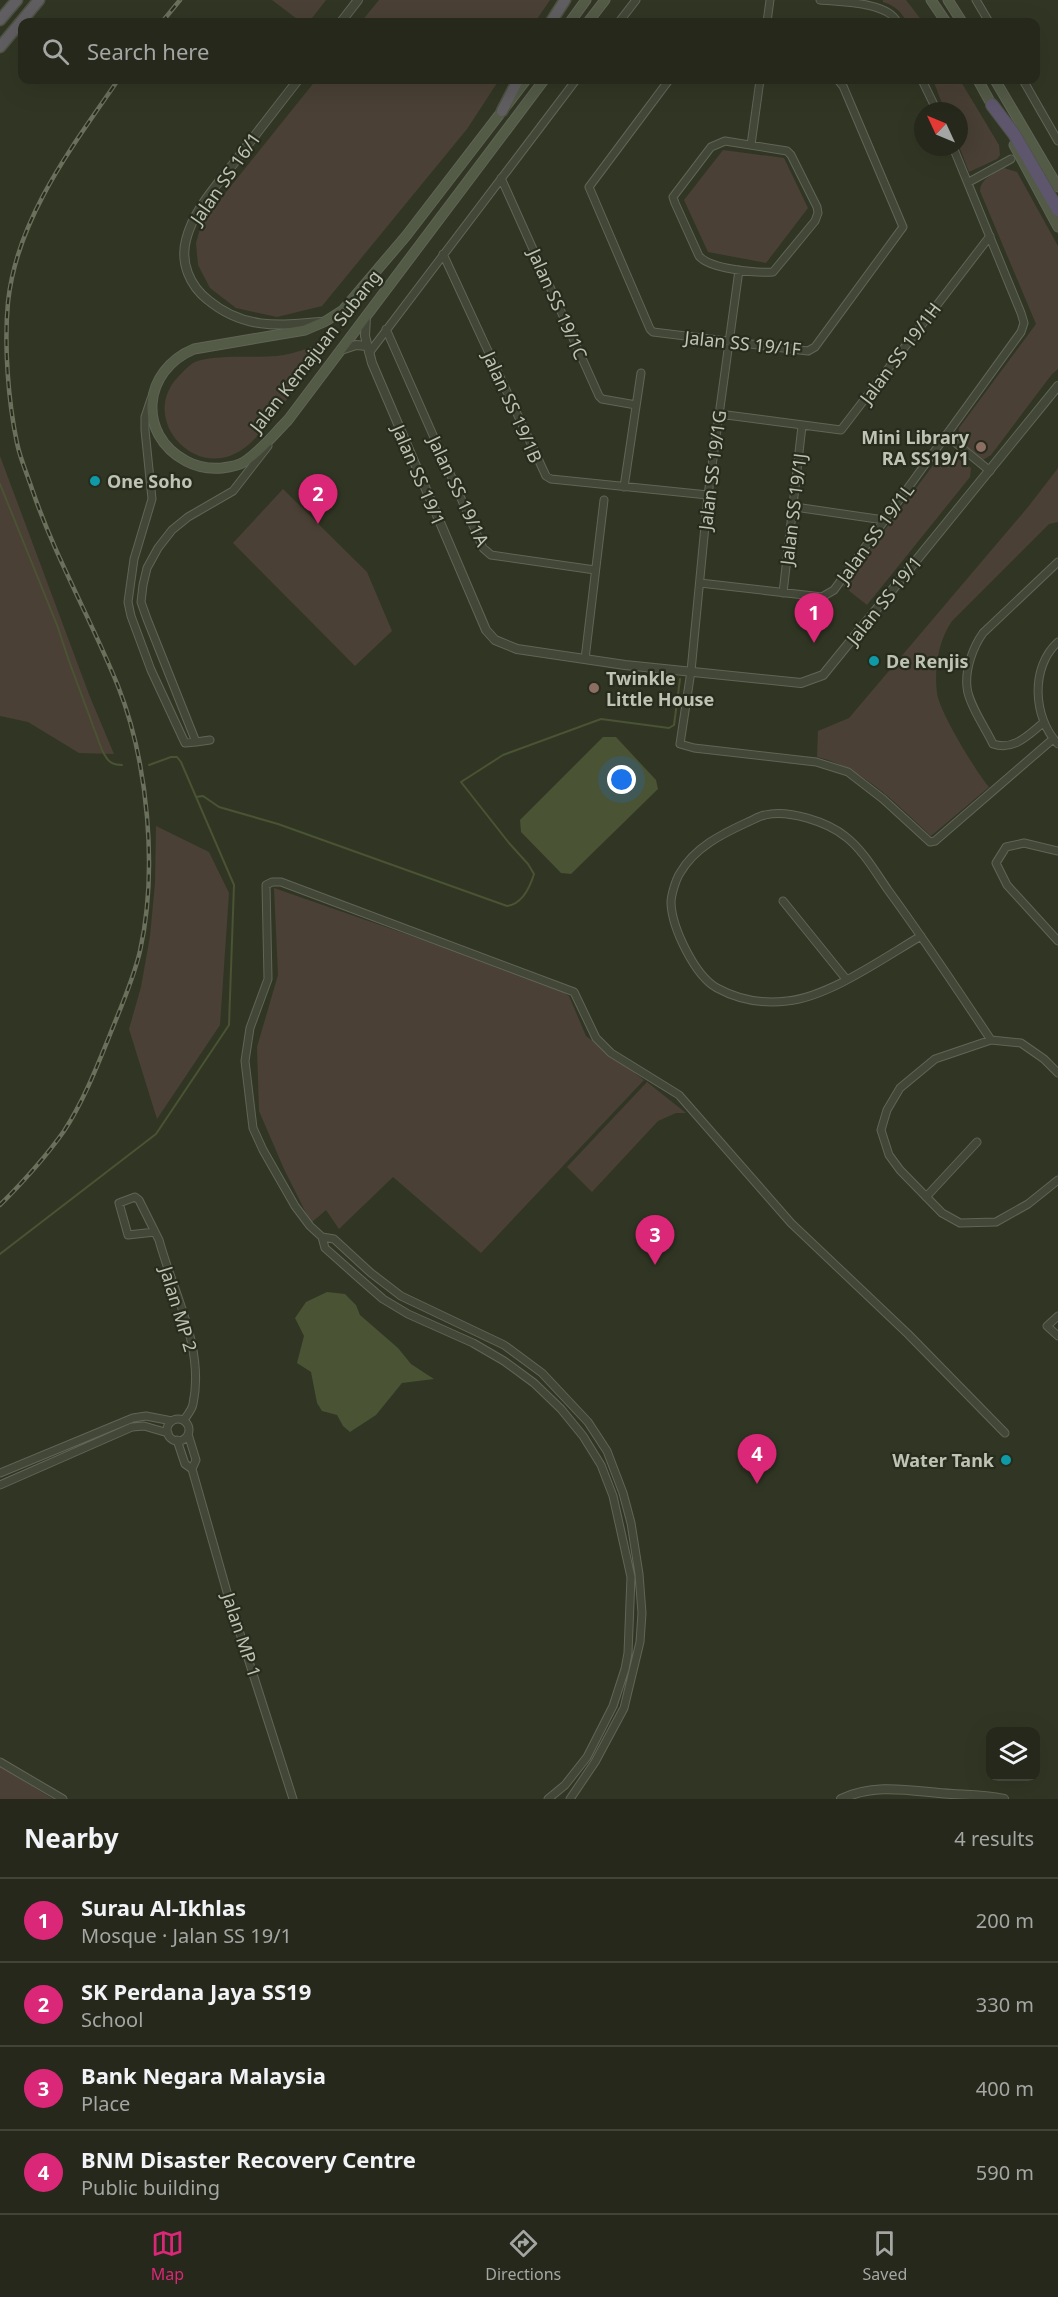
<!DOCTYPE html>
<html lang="en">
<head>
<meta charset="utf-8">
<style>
  body { margin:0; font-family:"Noto Sans",sans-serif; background:#2d3024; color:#f1f3f6 }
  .controls { position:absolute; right:18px; bottom:18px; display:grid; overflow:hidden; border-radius:12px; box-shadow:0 6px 24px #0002 }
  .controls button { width:54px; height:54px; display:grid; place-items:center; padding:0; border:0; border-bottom:2px solid #42443a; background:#25281b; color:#f1f3f6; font:30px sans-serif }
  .compass { position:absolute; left:914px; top:102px; width:54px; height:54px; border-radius:50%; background:#25281b; box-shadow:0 6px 24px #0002; rotate:314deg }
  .you { position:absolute; left:622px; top:780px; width:21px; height:21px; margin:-15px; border:4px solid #fff; border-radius:50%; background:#1a73e8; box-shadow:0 0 0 9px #1a73e833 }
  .badge { display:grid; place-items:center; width:39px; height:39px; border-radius:50%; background:#db2777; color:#fff; font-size:20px; font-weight:700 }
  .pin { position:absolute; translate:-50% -50px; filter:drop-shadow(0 2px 3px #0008) }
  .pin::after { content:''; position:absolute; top:32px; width:21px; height:18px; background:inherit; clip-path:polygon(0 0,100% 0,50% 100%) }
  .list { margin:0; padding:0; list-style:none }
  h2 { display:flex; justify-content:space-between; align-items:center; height:78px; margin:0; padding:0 24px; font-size:26px }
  h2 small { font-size:20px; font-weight:400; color:#a3a6a3 }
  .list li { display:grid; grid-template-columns:39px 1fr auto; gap:18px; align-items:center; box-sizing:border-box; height:84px; padding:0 24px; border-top:2px solid #42443a }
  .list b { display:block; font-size:22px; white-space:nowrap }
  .list p { margin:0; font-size:20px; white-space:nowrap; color:#a3a6a3 }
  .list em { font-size:20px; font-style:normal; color:#a3a6a3 }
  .icon { flex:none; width:33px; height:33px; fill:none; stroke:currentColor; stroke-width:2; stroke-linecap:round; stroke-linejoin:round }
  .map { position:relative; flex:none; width:1058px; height:1799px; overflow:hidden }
  .search { position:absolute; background:#25281b; box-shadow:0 6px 24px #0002; left:18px; right:18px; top:18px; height:66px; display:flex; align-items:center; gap:15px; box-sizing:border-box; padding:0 21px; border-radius:12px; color:#a3a6a3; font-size:22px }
  .sheet { height:414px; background:#25281b }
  nav { display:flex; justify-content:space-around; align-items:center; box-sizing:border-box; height:84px; border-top:2px solid #42443a; background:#25281b; font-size:16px; color:#a3a6a3 }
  nav a { display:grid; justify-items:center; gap:3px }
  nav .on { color:#db2777 }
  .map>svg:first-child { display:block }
</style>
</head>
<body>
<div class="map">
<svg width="1058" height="1799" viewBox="0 0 1058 1799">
  <rect width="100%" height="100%" fill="#313624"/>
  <path fill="#4a4035" d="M272 0H326L309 22H301Z
    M379 0H550L535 22H361Z
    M883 0H906L923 22H907C901 12 896 6 883 2Z
    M316 80H499L467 129 322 306 277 317 236 308 210 288 198 265 196 243 202 222Z
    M933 80H960L999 145 1000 155 997 159 969 172 959 146V111H945Z
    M723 150 784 158 808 208 766 263 708 252 684 200Z
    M1004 168 1017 172 1058 246V369L1052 374 991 455 983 460 958 440 959 428 1036 324 980 191C981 178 994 174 1004 168Z
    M337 336C318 360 299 384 280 408 268 423 257 440 240 451 193 480 139 418 178 377 183 372 189 365 195 362 214 354 255 358 277 356 299 353 317 345 337 336Z
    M951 454 971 468 970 477 867 605 843 586 937 460Z
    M0 456 90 697 114 754 79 753 28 722 0 716Z
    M1058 468V522L1049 524 952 621C938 641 934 669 937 693 939 711 976 772 989 787L931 836C897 805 864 768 817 757L818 731 849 718 1028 507Z
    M283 489 367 572 392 631 355 666 233 543Z
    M156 826 209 852 229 893 220 1025 157 1119 129 1029 141 987 150 936 155 883Z
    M274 888 552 985 569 996 586 1036 644 1080 481 1253 393 1177 339 1229 326 1210 311 1223 284 1169 259 1111 257 1047 278 975Z
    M647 1082 686 1113H676L658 1121 592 1192 567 1167Z
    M0 1766 53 1799H0Z"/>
  <path fill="#4a5333" d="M603 737H616L656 780 658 789 571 874 561 873 521 832 520 820Z
    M327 1292 345 1294 356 1305 360 1315 398 1348 411 1364 434 1379 402 1383 376 1415 350 1432 343 1426 337 1415 322 1411 317 1403 311 1372 297 1363 304 1336 295 1318 306 1302Z"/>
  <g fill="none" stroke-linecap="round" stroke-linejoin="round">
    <path stroke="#4a5333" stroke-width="2" d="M0 484 57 625 69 661 102 750C107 760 110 765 122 765
      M196 797 203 796 219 807 278 824 507 906C522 904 530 887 534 874L528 864 509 843 461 782 503 755 601 719 669 728 674 725 680 679
      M0 1254 156 1134 229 1025 234 885 181 762 177 757H171L149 765"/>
    <g stroke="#606556" stroke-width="9">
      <path id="minor" d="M820 0C840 2 888 2 897 22
        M976 0 989 22
        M619 22 636 0
        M767 22 770 0
        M669 80 589 187 650 329 653 332 808 351 815 347 903 227 843 86 838 80
        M922 80 937 111
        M1023 80 1058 141
        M725 141 787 151 791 155 817 207 818 213 815 221 773 272C755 273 710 269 699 256L675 203 673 197 676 193 711 147Z
        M751 145 760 80
        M501 178 599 396 602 399 636 405
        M969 182 1011 159
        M443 254 546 476 551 479 708 495
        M739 270 708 495 691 671 680 744 694 748 816 762 848 772 883 799 930 842 935 841 950 828 1053 739
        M386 329 483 548 491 555 595 570
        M369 353 576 80
        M151 399 145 417V430L152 499 134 559 128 602 131 616 151 670 185 743 196 742 147 619 141 602 143 585 147 568 158 548 172 530 188 517 233 491 268 446
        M719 414 841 430 990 236
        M946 435 990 471
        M624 487 641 373
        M795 507 884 520
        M700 583 822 597 834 590 1021 332 1024 323 1021 313 953 147
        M783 593 802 426
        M1058 642C1030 667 1033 718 1058 744
        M585 659 604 500
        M1043 723C1028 735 1014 751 993 744 986 729 968 703 967 687 965 669 973 647 983 633L1058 562
        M196 742 210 740
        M1058 851 1024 843 1006 847 996 863 1007 885 1058 941
        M783 901 846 979
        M921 936C885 957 829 997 787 1001 763 1004 739 1000 717 988 695 976 672 928 671 903 671 895 676 879 680 873 695 847 722 834 748 822 753 820 759 816 765 815 788 809 828 822 846 837 863 850 876 873 888 890 924 939 957 989 991 1040
        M1058 1073 1044 1059 1021 1043 991 1040 935 1059 900 1088 887 1110 881 1130 889 1155 900 1170 942 1213 960 1223 996 1222 1028 1204 1058 1180
        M926 1197 977 1142
        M155 1232 128 1235 119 1203 135 1197 139 1200 159 1240C173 1292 205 1348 193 1404 192 1410 187 1415 184 1420
        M322 1237 334 1239 371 1273 401 1296 504 1345 542 1373 588 1422 607 1451 623 1493 631 1523 639 1574 642 1613 640 1642 624 1708 595 1762 570 1799
        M1058 1316 1047 1326 1058 1336
        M167 1430a11 11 0 1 1 22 0a11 11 0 1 1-22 0Z
        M188 1434 196 1460 192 1469 229 1599 293 1799
        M177 1440 185 1464 192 1469
        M0 1473 133 1418 146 1416 172 1421
        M0 1485 132 1427 144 1426 168 1433
        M0 1762 63 1799
        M548 1799 565 1785 587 1757 613 1706 625 1669 628 1653 631 1577 613 1496 601 1465 583 1436 561 1409 534 1383 504 1361 473 1343 408 1314 383 1299 360 1279 325 1248 322 1237 310 1226 295 1206 263 1150 253 1128 245 1061 250 1028 268 979 266 885 272 882H281L574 992 596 1038 611 1053 679 1095 791 1223 908 1334 1005 1433"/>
    </g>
    <g stroke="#606556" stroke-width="10">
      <path id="tertiary" d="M341 22 358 0
        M298 80C277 107 255 135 234 163 216 186 193 211 186 240 180 263 190 286 208 300 243 329 277 326 320 322
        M366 316 365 336 372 363 486 630 495 640 517 649 625 665 801 683 823 675 1058 386
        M341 350 356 345 367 346
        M841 1799C877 1782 915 1792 952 1794 970 1795 986 1795 1004 1799"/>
    </g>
    <g stroke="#606556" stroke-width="11">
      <path id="secondary" d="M931 0 946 22
        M948 0 962 22
        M570 22 586 0
        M588 22 605 0
        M526 80 406 236 343 310 326 321 305 330 194 349C143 370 136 434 186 461 197 467 210 469 222 468 230 467 238 466 244 462 261 451 274 434 288 420L544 80
        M978 80 994 109
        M995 80 1058 187
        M1014 145 1058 227"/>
    </g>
    <g stroke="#4d5243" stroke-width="13">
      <path id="trunk" d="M0 20 17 0
        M551 22 565 0
        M0 47 39 0
        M502 111 518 80"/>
    </g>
    <g stroke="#4d5243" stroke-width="14">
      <path id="motorway" d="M992 105 1014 134 1058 210"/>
    </g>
    <use href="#minor" stroke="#434738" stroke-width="7"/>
    <use href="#tertiary" stroke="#434738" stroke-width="8"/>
    <use href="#secondary" stroke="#535a46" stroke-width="9"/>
    <use href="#trunk" stroke="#605e61" stroke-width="10"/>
    <use href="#motorway" stroke="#5d566c" stroke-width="12"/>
    <g stroke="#6a705c" stroke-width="4.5">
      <path id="rail" d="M162 22 180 0
        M0 1205C23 1182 45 1158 64 1131 83 1102 96 1069 109 1037 120 1009 133 981 140 951 158 870 148 762 118 686 91 619 55 557 32 489 27 474 20 458 17 443 8 400 4 345 8 302 17 218 72 147 118 80"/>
    </g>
    <use href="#rail" stroke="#272c1d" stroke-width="2" stroke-dasharray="7" stroke-linecap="butt"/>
  </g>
  <g fill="#8d6e63" stroke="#272c1d" stroke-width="2">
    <circle cx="981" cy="447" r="6"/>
    <circle cx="594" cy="688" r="6"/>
  </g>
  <g fill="#0f9aa8" stroke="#272c1d" stroke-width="2">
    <circle cx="95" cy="481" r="6"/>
    <circle cx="874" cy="661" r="6"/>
    <circle cx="1006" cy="1460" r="6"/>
  </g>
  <g text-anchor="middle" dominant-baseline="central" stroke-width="4.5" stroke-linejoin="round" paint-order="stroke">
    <g font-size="18" fill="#bec3b3" stroke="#272c1d">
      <text transform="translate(225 178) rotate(-55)">Jalan SS 16/1</text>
      <text transform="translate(558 304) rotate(66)">Jalan SS 19/1C</text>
      <text transform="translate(743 343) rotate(6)">Jalan SS 19/1F</text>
      <text transform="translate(315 351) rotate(-52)">Jalan Kemajuan Subang</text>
      <text transform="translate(900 353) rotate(-53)">Jalan SS 19/1H</text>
      <text transform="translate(513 407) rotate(66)">Jalan SS 19/1B</text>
      <text transform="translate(712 470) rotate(-83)">Jalan SS 19/1G</text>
      <text transform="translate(419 475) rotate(67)">Jalan SS 19/1</text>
      <text transform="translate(459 491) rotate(65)">Jalan SS 19/1A</text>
      <text transform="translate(793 509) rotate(-83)">Jalan SS 19/1J</text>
      <text transform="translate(875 533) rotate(-54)">Jalan SS 19/1L</text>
      <text transform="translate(884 600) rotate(-51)">Jalan SS 19/1</text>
      <text transform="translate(179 1309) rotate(73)">Jalan MP 2</text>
      <text transform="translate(242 1635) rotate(72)">Jalan MP 1</text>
    </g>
    <g font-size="18" font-weight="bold" fill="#bec3b3" stroke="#272c1d" text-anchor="start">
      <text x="969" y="437" text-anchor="end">Mini Library<tspan x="969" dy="21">RA SS19/1</tspan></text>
      <text x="107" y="481">One Soho</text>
      <text x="886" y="661">De Renjis</text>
      <text x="606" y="678">Twinkle<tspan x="606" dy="21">Little House</tspan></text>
      <text x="994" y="1460" text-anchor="end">Water Tank</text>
    </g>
  </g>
</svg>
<div class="controls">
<button><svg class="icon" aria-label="layers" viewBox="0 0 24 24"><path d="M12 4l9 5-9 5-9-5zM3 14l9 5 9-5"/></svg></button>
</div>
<svg class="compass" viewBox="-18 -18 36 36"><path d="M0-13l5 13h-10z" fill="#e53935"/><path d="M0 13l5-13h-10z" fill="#a3a6a3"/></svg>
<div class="you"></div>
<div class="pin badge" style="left:814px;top:643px">1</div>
<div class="pin badge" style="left:318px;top:524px">2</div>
<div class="pin badge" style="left:655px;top:1265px">3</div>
<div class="pin badge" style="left:757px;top:1484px">4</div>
<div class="search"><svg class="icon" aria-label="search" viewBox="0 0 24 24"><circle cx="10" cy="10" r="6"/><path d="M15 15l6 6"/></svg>Search here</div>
</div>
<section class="sheet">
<h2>Nearby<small>4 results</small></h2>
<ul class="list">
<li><span class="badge">1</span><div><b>Surau Al-Ikhlas</b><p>Mosque · Jalan SS 19/1</p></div><em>200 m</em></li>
<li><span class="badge">2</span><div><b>SK Perdana Jaya SS19</b><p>School</p></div><em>330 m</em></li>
<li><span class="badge">3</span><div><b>Bank Negara Malaysia</b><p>Place</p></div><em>400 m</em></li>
<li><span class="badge">4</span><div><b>BNM Disaster Recovery Centre</b><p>Public building</p></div><em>590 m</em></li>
</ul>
</section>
<nav>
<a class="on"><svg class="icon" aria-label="map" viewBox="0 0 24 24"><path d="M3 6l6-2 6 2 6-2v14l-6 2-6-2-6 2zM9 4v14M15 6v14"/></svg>Map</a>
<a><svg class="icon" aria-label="directions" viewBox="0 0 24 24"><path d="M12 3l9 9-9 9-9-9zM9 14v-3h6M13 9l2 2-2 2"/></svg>Directions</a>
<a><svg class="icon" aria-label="saved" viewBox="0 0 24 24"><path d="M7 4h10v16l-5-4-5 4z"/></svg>Saved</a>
</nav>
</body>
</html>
